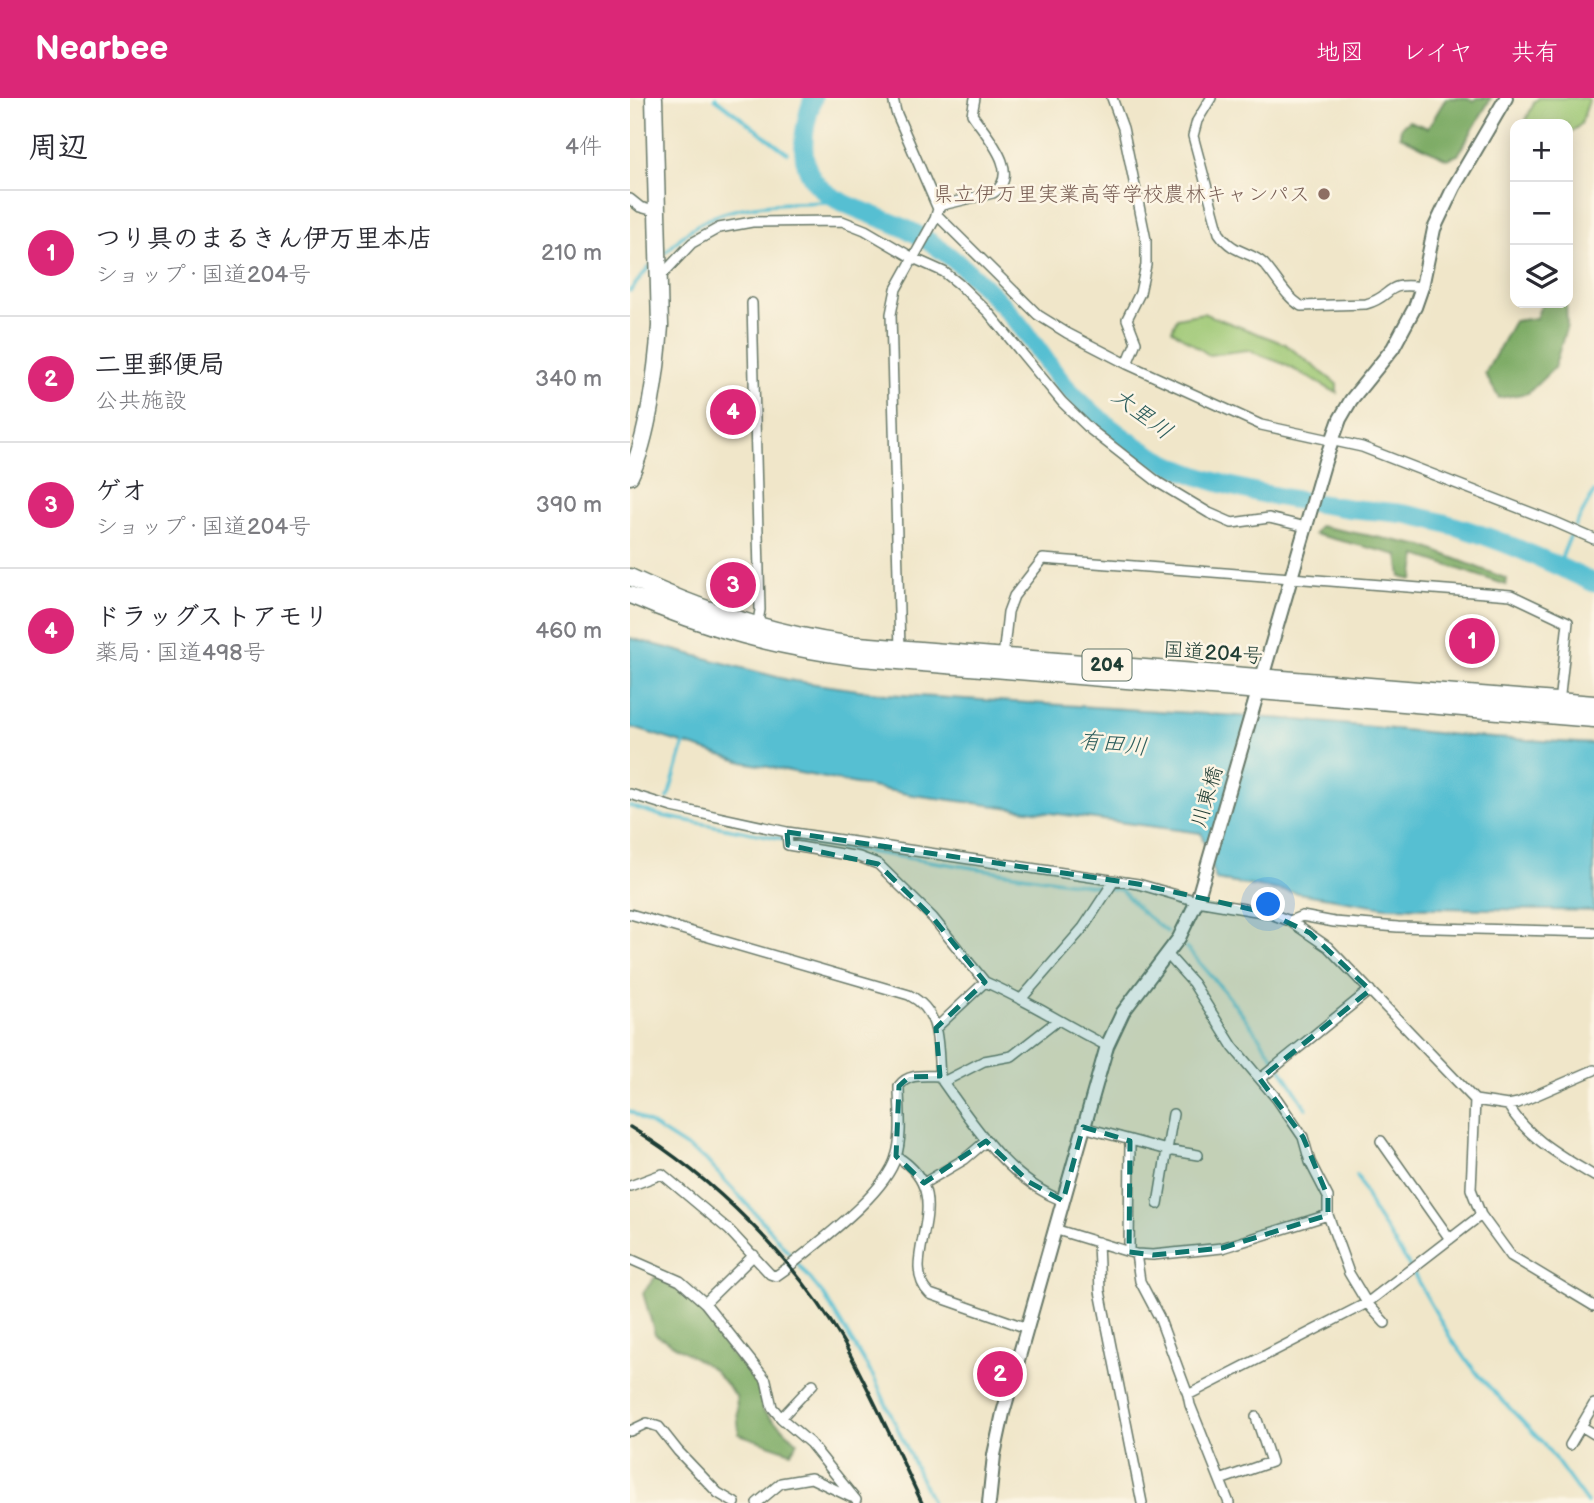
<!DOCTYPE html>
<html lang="ja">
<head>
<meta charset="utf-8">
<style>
  body { margin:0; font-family:"Balsamiq Sans","Klee One",sans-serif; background:#f7f7f7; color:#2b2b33 }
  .controls { position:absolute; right:21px; top:21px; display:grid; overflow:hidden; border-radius:14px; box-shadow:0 4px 18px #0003 }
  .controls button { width:63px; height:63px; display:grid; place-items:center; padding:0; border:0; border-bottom:2px solid #e1e1e2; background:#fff; color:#2b2b33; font:35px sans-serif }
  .you { position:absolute; left:639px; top:807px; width:24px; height:24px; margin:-18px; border:5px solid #fff; border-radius:50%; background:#1a73e8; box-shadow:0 0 0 10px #1a73e833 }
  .badge { display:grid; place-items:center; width:46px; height:46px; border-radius:50%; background:#db2777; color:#fff; font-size:23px; font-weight:700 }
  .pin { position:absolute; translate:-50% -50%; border:4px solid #fff; box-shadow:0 2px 7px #0006 }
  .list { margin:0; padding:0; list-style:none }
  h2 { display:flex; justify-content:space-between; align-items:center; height:91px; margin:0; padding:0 28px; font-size:30px }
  h2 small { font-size:23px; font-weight:400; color:#7c7c81 }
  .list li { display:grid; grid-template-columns:46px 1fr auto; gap:21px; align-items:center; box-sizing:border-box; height:126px; padding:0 28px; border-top:2px solid #e1e1e2 }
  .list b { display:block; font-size:26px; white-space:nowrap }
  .list p { margin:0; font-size:23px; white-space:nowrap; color:#7c7c81 }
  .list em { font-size:23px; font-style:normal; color:#7c7c81 }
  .icon { flex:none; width:38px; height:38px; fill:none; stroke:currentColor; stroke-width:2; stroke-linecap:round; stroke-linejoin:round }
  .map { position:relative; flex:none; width:964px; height:1405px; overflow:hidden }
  header { display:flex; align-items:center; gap:42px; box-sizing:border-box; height:98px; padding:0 35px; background:#db2777; color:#fff }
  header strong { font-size:33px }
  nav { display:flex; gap:38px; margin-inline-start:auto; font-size:24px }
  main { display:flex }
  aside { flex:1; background:#fff }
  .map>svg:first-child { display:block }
</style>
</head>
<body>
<header>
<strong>Nearbee</strong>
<nav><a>地図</a><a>レイヤ</a><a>共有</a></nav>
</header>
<main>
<aside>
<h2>周辺<small>4件</small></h2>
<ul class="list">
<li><span class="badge">1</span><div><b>つり具のまるきん伊万里本店</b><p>ショップ · 国道204号</p></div><em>210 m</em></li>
<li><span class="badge">2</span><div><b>二里郵便局</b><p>公共施設</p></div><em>340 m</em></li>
<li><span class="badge">3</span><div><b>ゲオ</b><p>ショップ · 国道204号</p></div><em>390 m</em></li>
<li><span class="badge">4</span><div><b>ドラッグストアモリ</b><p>薬局 · 国道498号</p></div><em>460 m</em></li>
</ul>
</aside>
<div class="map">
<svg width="964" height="1405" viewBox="0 0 964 1405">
  <rect width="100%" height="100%" fill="#fcf5e5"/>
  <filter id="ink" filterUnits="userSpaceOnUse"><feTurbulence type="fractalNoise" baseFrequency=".0143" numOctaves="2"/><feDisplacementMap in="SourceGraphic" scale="14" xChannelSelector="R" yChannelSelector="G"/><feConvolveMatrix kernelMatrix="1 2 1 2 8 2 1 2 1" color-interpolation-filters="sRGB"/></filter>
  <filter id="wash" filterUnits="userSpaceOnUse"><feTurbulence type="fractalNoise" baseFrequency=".00686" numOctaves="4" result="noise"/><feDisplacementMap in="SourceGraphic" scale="28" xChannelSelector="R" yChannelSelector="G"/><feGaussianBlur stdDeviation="1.57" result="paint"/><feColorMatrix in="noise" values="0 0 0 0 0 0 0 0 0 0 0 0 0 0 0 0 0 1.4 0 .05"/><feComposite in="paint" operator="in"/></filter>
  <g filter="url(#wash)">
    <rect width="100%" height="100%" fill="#f0e6c9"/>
    <path fill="#9ec875" stroke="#5e8254" stroke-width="2" d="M909 0H956L959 2 951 26 938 37V26H894L905 3Z
      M573 215 655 246 707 286V295L654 266 617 252 579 257 542 232 547 220Z"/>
    <path fill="#7eac66" stroke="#4e744d" stroke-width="2" d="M816 0H835L844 3 847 0H861L828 57 817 61 770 38 771 29 779 23 798 30Z
      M912 205H936L937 227 924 270 898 295 869 300 855 276 884 223 906 220Z
      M689 428 793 448 877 481 876 487 787 457 783 482 771 479 768 457 684 436Z
      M27 1177 69 1208 100 1256 126 1278 133 1313 168 1344 161 1354 109 1336 106 1298 83 1271 25 1236 13 1195Z"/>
    <path fill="#56bfd2" stroke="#3a7e83" stroke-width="2" d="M0 540 158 582 256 596 656 621 848 639 964 646V813L755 809 586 782 571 735 283 697 113 664 0 629Z"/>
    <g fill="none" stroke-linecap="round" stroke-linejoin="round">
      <path stroke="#56bfd2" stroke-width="3.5" d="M85 0 157 55
        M36 154C44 147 51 138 60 132 100 102 163 105 209 104
        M0 193 19 169
        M945 428 964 394
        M928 468 941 436
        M38 700 55 642
        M0 708 32 718 165 743 491 792 512 814 537 834
        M556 850C602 898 641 953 676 1010
        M0 1013 75 1061 136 1127 195 1199 244 1280 302 1405
        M727 1077 743 1112 778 1166 821 1241 849 1278 914 1346 957 1405"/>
      <path stroke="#56bfd2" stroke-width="19" d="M183 0C144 116 234 99 303 146 335 168 371 203 395 234 409 252 421 272 436 289 459 314 494 342 523 358 578 389 655 401 717 410 738 413 760 413 780 417 843 429 906 457 964 485"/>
    </g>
  </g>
  <g filter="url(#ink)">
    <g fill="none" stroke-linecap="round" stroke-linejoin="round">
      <g stroke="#687868" stroke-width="12">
        <path id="street" d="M263 0 266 14 308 111 305 121 266 191 261 216 270 552
          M482 0 493 30 516 142V167L510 195 497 221 506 244 497 266
          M581 0 567 23 563 38 589 135C604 157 619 152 634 166 646 179 655 198 671 208L736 206C765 198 753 183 792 189
          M0 101 10 109 28 114
          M308 111 312 107 363 95C394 75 353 34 342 16L345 0
          M307 117 408 217 437 235 497 266 631 327 732 349 925 424 964 441
          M30 179 62 145 89 130 122 124 212 123 235 132 283 160 314 174 329 186 358 214 432 304 461 332 529 385 579 415 602 425 639 420 676 429
          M122 205 130 512 127 529
          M373 560 378 514 384 498 413 461 881 497 938 524 929 605
          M0 696 42 709 157 734 508 786 567 803 638 815 660 823 698 849 845 1002 878 1007 888 1005 964 972
          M157 734 158 747 229 759 248 766 303 820 355 884
          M0 816 279 897C312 914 307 946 310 978L313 984C345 1029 379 1082 433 1103
          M660 823 672 818 704 824 768 829 964 834
          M537 856 563 885 603 949 647 1001 673 1039 680 1064 698 1099V1117L719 1175 737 1205 755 1225
          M392 900 453 830 484 783
          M306 930 355 884C397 902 435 927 477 948
          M630 981 740 892
          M313 984 354 963 382 958 427 923
          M845 1002 841 1091 851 1117 881 1158 964 1208
          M878 1007C897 1040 933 1059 964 1078
          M453 1029 537 1052 568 1057
          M751 1043 820 1141
          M266 1058C334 1099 264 1161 300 1196L397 1230
          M294 1085 335 1061 356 1043
          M0 1088 32 1076 99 1132 140 1176 146 1178 156 1171
          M528 1106 543 1016
          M424 1131 506 1156 523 1157 592 1150 698 1117
          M468 1144 470 1193 512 1405
          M499 1154 500 1043
          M506 1156 510 1183 529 1219 558 1297 560 1307 599 1405
          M0 1161 50 1183 75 1205 136 1282 142 1309 151 1320 180 1345 226 1402
          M161 1167C191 1142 255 1096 266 1059 273 1037 269 1011 269 988 278 975 295 978 310 978
          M75 1205 124 1157
          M558 1297 737 1205 851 1117
          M151 1320 183 1286
          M951 1328 964 1336
          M0 1333 17 1325 29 1329 48 1353 88 1395 105 1405
          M940 1347 964 1306
          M590 1382 641 1364 626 1319
          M127 1405 151 1385 181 1380 221 1399"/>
      </g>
      <g stroke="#687868" stroke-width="16">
        <path id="secondary" d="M359 1405 364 1357 373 1315 477 948 493 914 549 840 567 803 695 363 710 321 721 302 763 250 785 209 792 189 804 131 824 89 876 0"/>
      </g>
      <g stroke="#687868" stroke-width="19">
        <path id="highway" d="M0 378C18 341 27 270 30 228L24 0
          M0 479C70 512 139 535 216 546L964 606
          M0 497C78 531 147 549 232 560L964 621"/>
      </g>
      <use href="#street" stroke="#fff" stroke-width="9"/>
      <use href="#secondary" stroke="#fff" stroke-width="12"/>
      <use href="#highway" stroke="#fff" stroke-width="16"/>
      <path stroke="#1f3d34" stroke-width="3.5" d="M0 1029C83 1079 167 1163 215 1247 243 1298 267 1352 292 1405"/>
    </g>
  </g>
  <path fill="#0f766e" fill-opacity="0.2" stroke="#0f766e" stroke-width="5" stroke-dasharray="14 9" stroke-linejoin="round" d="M157 734 508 786 638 815 680 835 740 892 630 981 673 1039 698 1099V1117L592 1150 523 1157 499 1154 500 1043 453 1029 433 1103 399 1084 356 1043 294 1085 266 1058 269 988 279 979 310 978 306 930 355 884 303 820 248 766 158 747Z"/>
  <circle fill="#8d6e63" stroke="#fcf5e5" stroke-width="2.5" cx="694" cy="96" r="7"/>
  <g text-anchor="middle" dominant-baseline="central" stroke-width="5" stroke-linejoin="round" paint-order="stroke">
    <rect fill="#fcf5e5" stroke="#617469" stroke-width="2" x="452.5" y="551.5" width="49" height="31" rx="5"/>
    <g font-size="19" font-weight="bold" fill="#1f3d34">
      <text x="477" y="567">204</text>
    </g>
    <g font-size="21" fill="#785e54" stroke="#fcf5e5" text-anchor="end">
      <text x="680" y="96">県立伊万里実業高等学校農林キャンパス</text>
    </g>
    <g font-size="21" fill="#1f3d34" stroke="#fcf5e5">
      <text transform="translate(583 555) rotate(4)">国道204号</text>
      <text transform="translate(577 699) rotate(-74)">川東橋</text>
    </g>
    <g font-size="23" font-style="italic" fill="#2d5e5c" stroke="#fcf5e5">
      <text transform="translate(512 316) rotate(37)">大里川</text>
      <text transform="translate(483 646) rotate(6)">有田川</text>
    </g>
  </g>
</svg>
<div class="controls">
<button>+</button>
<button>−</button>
<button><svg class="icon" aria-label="layers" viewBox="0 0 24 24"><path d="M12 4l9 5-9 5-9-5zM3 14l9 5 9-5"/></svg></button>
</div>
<div class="you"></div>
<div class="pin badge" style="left:842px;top:543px">1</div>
<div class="pin badge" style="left:370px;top:1276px">2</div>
<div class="pin badge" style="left:103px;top:487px">3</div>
<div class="pin badge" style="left:103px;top:314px">4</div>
</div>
</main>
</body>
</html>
